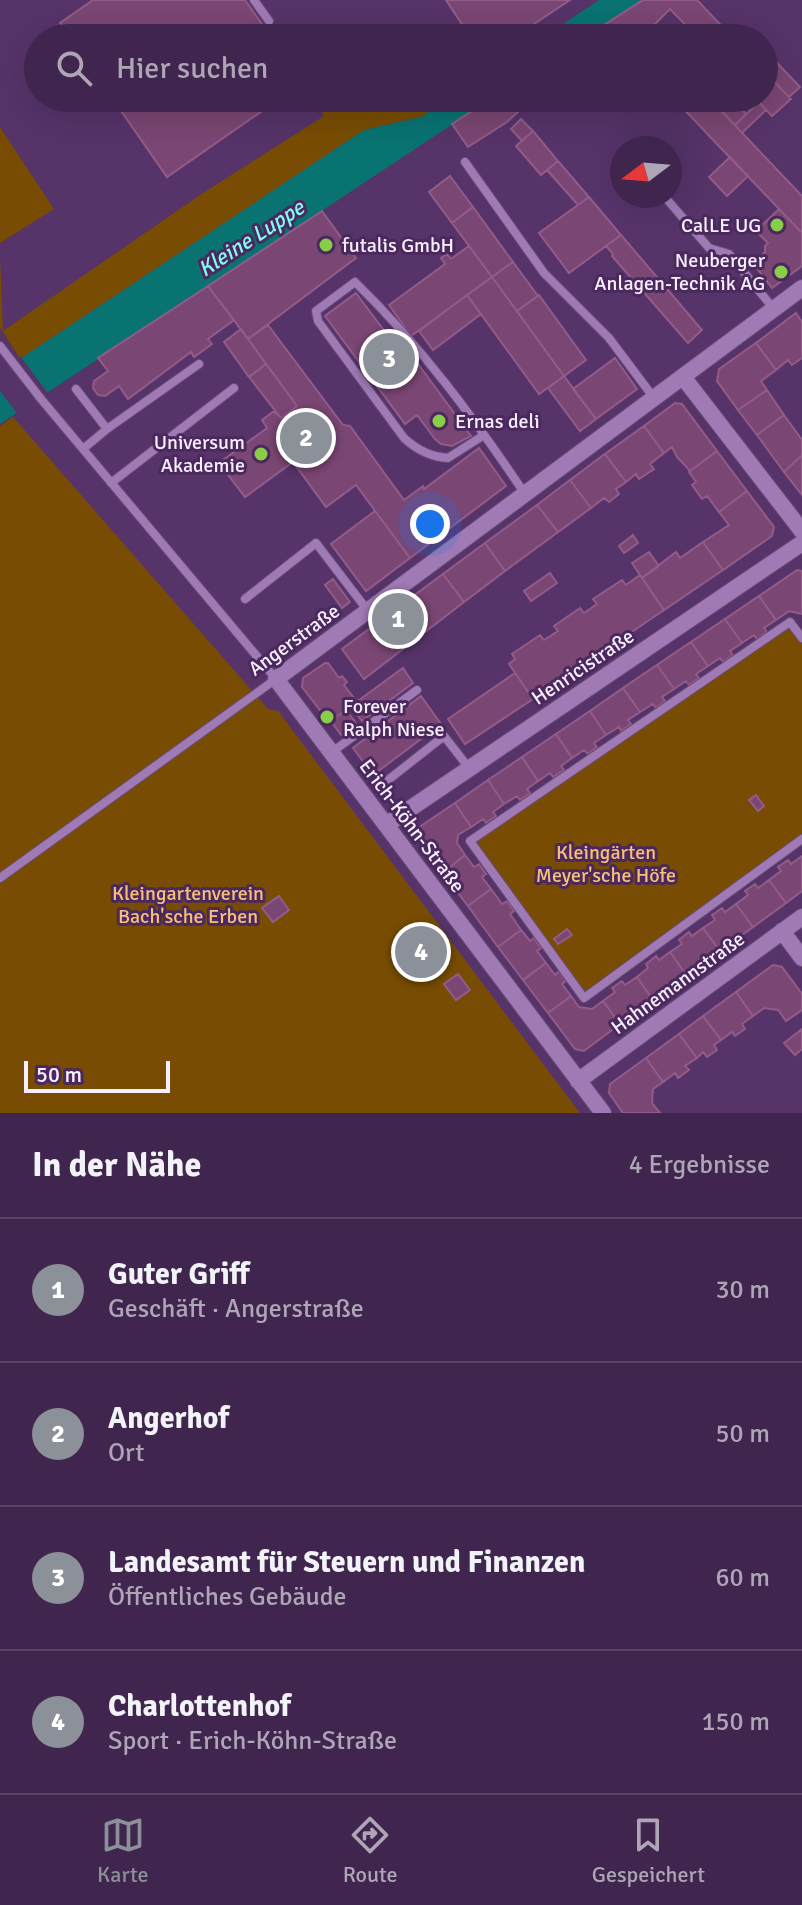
<!DOCTYPE html>
<html lang="de">
<head>
<meta charset="utf-8">
<style>
  body { margin:0; font-family:Signika,sans-serif; background:#472e56; color:#f1f3f6 }
  .compass { position:absolute; left:610px; top:136px; width:72px; height:72px; border-radius:50%; background:#40264f; box-shadow:0 8px 32px #0002; rotate:254deg }
  .scale { position:absolute; left:24px; bottom:20px; width:146px; box-sizing:border-box; padding-left:8px; border:4px solid #f8f0fd; border-top:0; font-size:22px; line-height:28px; white-space:nowrap; color:#f8f0fd; -webkit-text-stroke:6px #4b285d; paint-order:stroke }
  .you { position:absolute; left:430px; top:524px; width:28px; height:28px; margin:-20px; border:6px solid #fff; border-radius:50%; background:#1a73e8; box-shadow:0 0 0 12px #1a73e833 }
  .badge { display:grid; place-items:center; width:52px; height:52px; border-radius:50%; background:#8c9099; color:#fff; font-size:26px; font-weight:700 }
  .pin { position:absolute; translate:-50% -50%; border:4px solid #fff; box-shadow:0 2px 8px #0006 }
  .list { margin:0; padding:0; list-style:none }
  h2 { display:flex; justify-content:space-between; align-items:center; height:104px; margin:0; padding:0 32px; font-size:34px }
  h2 small { font-size:26px; font-weight:400; color:#aea5b7 }
  .list li { display:grid; grid-template-columns:52px 1fr auto; gap:24px; align-items:center; box-sizing:border-box; height:144px; padding:0 32px; border-top:2px solid #594366 }
  .list b { display:block; font-size:30px; white-space:nowrap }
  .list p { margin:0; font-size:26px; white-space:nowrap; color:#aea5b7 }
  .list em { font-size:26px; font-style:normal; color:#aea5b7 }
  .icon { flex:none; width:44px; height:44px; fill:none; stroke:currentColor; stroke-width:2; stroke-linecap:round; stroke-linejoin:round }
  .map { position:relative; flex:none; width:802px; height:1113px; overflow:hidden }
  .search { position:absolute; background:#40264f; box-shadow:0 8px 32px #0002; left:24px; right:24px; top:24px; height:88px; display:flex; align-items:center; gap:20px; box-sizing:border-box; padding:0 28px; border-radius:44px; color:#aea5b7; font-size:30px }
  .sheet { height:680px; background:#40264f }
  nav { display:flex; justify-content:space-around; align-items:center; box-sizing:border-box; height:112px; border-top:2px solid #594366; background:#40264f; font-size:22px; color:#aea5b7 }
  nav a { display:grid; justify-items:center; gap:4px }
  nav .on { color:#8c9099 }
  .map>svg:first-child { display:block }
</style>
</head>
<body>
<div class="map">
<svg width="802" height="1113" viewBox="0 0 802 1113">
  <rect width="100%" height="100%" fill="#563369"/>
  <path fill="#784d03" d="M315 98H451L421 117 364 130 20 359 0 327V257L3 331 200 195 324 116Z
    M0 127 54 209 0 243Z
    M13 417 268 709 278 711 580 1113H0V426Z
    M790 622 802 638V839L584 998 470 841Z"/>
  <path fill="#087371" d="M599 0H642L583 38H542Z
    M451 98H492L0 424V375L20 359 364 130 421 117Z"/>
  <path fill="#563369" d="M20 356 48 393 19 416 0 391V372Z"/>
  <path fill="#7a4673" stroke="#925b89" stroke-width="2" d="M93 0H245L272 38H71L60 23Z
    M446 0H570L513 38H471Z
    M643 0H697L733 38H698L670 9 647 32 652 38H617L604 25Z
    M764 49 800 87 789 97 764 71Z
    M764 71 791 99 772 116 755 98H764Z
    M112 98H281L167 177Z
    M492 98H508L519 111 507 122 468 147 452 124Z
    M673 98H709L802 196V233Z
    M713 98H731L746 114 735 125 711 100Z
    M759 102 766 110 742 133 735 125Z
    M521 119 533 131 522 141 511 129Z
    M533 131 558 161 541 175 516 146Z
    M730 157 748 176 727 196 709 177Z
    M558 161 589 197 578 205 547 170Z
    M450 176 473 207 452 223 429 192Z
    M589 197 621 235 569 273 539 233Z
    M473 207 513 262 492 277 452 223Z
    M779 209 802 233V266L772 288 753 263 765 252V246L768 243 756 231Z
    M322 211 356 258 248 339 208 286Z
    M621 235 702 330 688 343 612 256 613 254 606 246Z
    M469 246 492 277 411 336 389 305 445 264 441 258 447 254 451 259Z
    M513 262 538 296 517 311 492 277Z
    M492 277 564 376 539 394 467 295Z
    M208 286 234 320 208 339 212 344 194 357 191 352 128 399 119 386 105 396 98 395 93 388 94 381 108 371 98 358Z
    M356 293 407 361 413 357 471 436 452 446 441 444 435 439 417 415 405 424 325 316Z
    M467 295 481 314 433 350 419 331Z
    M539 295 586 360 564 376 517 311Z
    M796 313 802 322V358L792 365 788 360 776 370 756 343Z
    M268 325 343 425 350 426 404 500 423 486 424 489 479 448 506 486 410 558 356 485 326 507 293 462 245 497 219 463 267 428 262 420 274 411 281 418 297 406 248 339Z
    M241 329 266 364 249 377 224 342Z
    M756 343 776 370 761 381 767 390 738 410 717 381 719 369Z
    M615 358 637 389 596 419 573 389Z
    M266 364 297 406 281 418 249 377Z
    M564 376 596 419 580 431 548 388Z
    M767 390 784 415 757 435 738 410Z
    M675 403 682 404 717 451 690 471 677 457 672 447 664 453 644 426Z
    M784 415 802 440V455L784 472 757 435Z
    M644 426 664 453 650 464 654 469 639 479 636 474 626 482 605 454Z
    M717 451 747 491 719 512 707 496 702 499 692 485 696 482 689 472Z
    M605 454 626 482 616 489 619 494 609 502 604 498 591 508 570 480Z
    M802 455V495L784 472Z
    M570 480 591 508 558 532 537 505Z
    M747 491 774 527 772 536 723 570 703 542 729 525 719 512Z
    M537 505 558 532 505 571 485 543Z
    M375 511 410 558 366 591 331 544Z
    M633 535 638 543 624 553 619 546Z
    M703 542 723 570 664 610 642 578 676 552 680 558Z
    M485 543 505 571 464 602 443 574Z
    M649 552 659 566 642 578 632 563Z
    M797 570 802 571V614L789 611 776 620 759 596Z
    M550 573 557 583 531 601 524 591Z
    M443 574 464 602 364 679 342 649Z
    M640 575 664 610 533 699 509 664 515 659 512 654 540 635 544 640 558 631 554 626 580 608 584 613 597 604 593 599 622 580 626 585Z
    M333 579 350 602 342 608 325 585Z
    M759 596 776 620 764 628 767 632 757 639 754 635 742 643 725 619Z
    M725 619 742 643 730 651 733 655 723 662 720 658 708 666 691 642Z
    M691 642 708 666 696 674 699 678 689 685 686 681 674 689 657 665Z
    M325 663H328L339 678 342 676 347 682 344 685 357 702 329 722 302 687 303 678Z
    M657 665 674 689 662 697 665 701 656 708 653 704 640 712 623 688Z
    M403 668 413 683 362 721 351 706Z
    M515 673 533 699 465 744 448 719Z
    M623 688 640 712 628 720 631 724 621 731 619 727 606 735 590 711Z
    M421 696 441 724 373 775 353 748Z
    M346 710 356 723 341 735 331 721Z
    M590 711 606 735 594 743 597 747 588 754 584 750 572 758 556 734Z
    M556 734 572 758 561 766 564 770 553 777 550 773 538 781 522 757Z
    M522 757 538 781 527 789 530 793 520 800 517 796 504 804 488 780Z
    M488 780 504 804 493 812 496 816 486 823 483 819 471 827 455 803Z
    M756 795 764 806 758 811 749 800Z
    M455 803 471 827 458 835 457 843 465 855 443 873 416 837 418 828Z
    M465 855 474 867 479 864 486 874 482 877 491 889 468 906 443 873Z
    M802 856V891L786 903 769 880 781 871 778 867 788 860 791 864Z
    M769 880 786 903 753 927 736 904 748 895 745 891 755 884 758 888Z
    M491 889 502 904 507 901 514 911 510 914 521 930 498 947 468 906Z
    M279 896 289 910 273 922 262 908Z
    M736 904 753 927 720 951 703 928 715 920 712 915 722 908 725 912Z
    M703 928 720 951 687 976 670 952 682 944 679 940 689 932 692 936Z
    M567 929 572 935 558 944 554 939Z
    M521 930 530 941 534 938 541 948 537 951 546 963 523 980 498 947Z
    M670 952 687 976 653 1000 637 977 648 968 646 964 656 956 659 960Z
    M546 963 555 975 559 971 566 981 562 984 571 996 548 1013 523 980Z
    M773 965 782 967 802 994V1010L786 1021 778 1010 764 1008 753 1016 736 992Z
    M458 974 470 990 456 1000 444 984Z
    M637 977 653 1000 620 1024 603 1001 615 992 612 988 622 981 625 985Z
    M736 992 753 1016 742 1024 745 1029 735 1036 732 1032 721 1040 703 1016Z
    M571 996 579 1007 592 1009 603 1001 620 1024 584 1051 575 1049 548 1013Z
    M703 1016 721 1040 714 1045 717 1050 707 1057 703 1052 697 1058 679 1034Z
    M802 1029V1049L795 1055 784 1043Z
    M679 1034 697 1058 685 1066 689 1070 678 1078 675 1073 663 1082 646 1058Z
    M646 1058 663 1082 653 1089 652 1103 660 1113H623L609 1093 610 1084Z"/>
  <g fill="none" stroke-linecap="round" stroke-linejoin="round">
    <g stroke="#684c76" stroke-width="10">
      <path id="service" d="M254 0 269 21
        M465 162 544 273 609 338 654 398
        M664 196 709 248 729 254 773 308
        M0 346 41 399 276 679 0 878
        M76 389 107 429 83 449
        M107 429 199 364
        M484 435 448 458C431 457 417 450 404 438L318 321 316 311 355 282C421 346 474 418 525 494
        M111 483 234 388
        M245 599 316 543 368 611
        M802 638 790 622 470 841 584 998 802 839
        M332 752 417 690
        M383 784 444 736 469 768"/>
    </g>
    <g stroke="#684c76" stroke-width="18">
      <path id="minor" d="M683 377 802 531
        M386 825 802 543
        M782 931 802 958
        M578 1081 802 917
        M603 1113 276 679 802 288"/>
    </g>
    <use href="#service" stroke="#9f7ab5" stroke-width="8"/>
    <use href="#minor" stroke="#9f7ab5" stroke-width="16"/>
  </g>
  <g fill="#89ce48" stroke="#4b285d" stroke-width="3">
    <circle cx="777" cy="225" r="8"/>
    <circle cx="326" cy="245" r="8"/>
    <circle cx="781" cy="272" r="8"/>
    <circle cx="439" cy="421" r="8"/>
    <circle cx="261" cy="454" r="8"/>
    <circle cx="327" cy="717" r="8"/>
  </g>
  <g text-anchor="middle" dominant-baseline="central" stroke-width="6" stroke-linejoin="round" paint-order="stroke">
    <g font-size="20" fill="#f8f0fd" stroke="#4b285d" text-anchor="end">
      <text x="761" y="225">CalLE UG</text>
      <text x="342" y="245" text-anchor="start">futalis GmbH</text>
      <text x="765" y="260">Neuberger<tspan x="765" dy="23">Anlagen-Technik AG</tspan></text>
      <text x="455" y="421" text-anchor="start">Ernas deli</text>
      <text x="245" y="442">Universum<tspan x="245" dy="23">Akademie</tspan></text>
      <text x="343" y="706" text-anchor="start">Forever<tspan x="343" dy="23">Ralph Niese</tspan></text>
    </g>
    <g font-size="20" fill="#f8f0fd" stroke="#4b285d">
      <text transform="translate(294 640) rotate(-36)">Angerstraße</text>
      <text transform="translate(583 667) rotate(-34)">Henricistraße</text>
      <text transform="translate(412 826) rotate(53)">Erich-Köhn-Straße</text>
      <text transform="translate(678 983) rotate(-36)">Hahnemannstraße</text>
    </g>
    <g font-size="20" fill="#f7c079" stroke="#4b285d">
      <text x="606" y="852">Kleingärten<tspan x="606" dy="23">Meyer'sche Höfe</tspan></text>
      <text x="188" y="893">Kleingartenverein<tspan x="188" dy="23">Bach'sche Erben</tspan></text>
    </g>
    <g font-size="22" font-style="italic" fill="#83fbf7" stroke="#4b285d">
      <text transform="translate(251 238) rotate(-33)">Kleine Luppe</text>
    </g>
  </g>
</svg>
<svg class="compass" viewBox="-18 -18 36 36"><path d="M0-13l5 13h-10z" fill="#e53935"/><path d="M0 13l5-13h-10z" fill="#aea5b7"/></svg>
<div class="scale">50 m</div>
<div class="you"></div>
<div class="pin badge" style="left:398px;top:619px">1</div>
<div class="pin badge" style="left:306px;top:438px">2</div>
<div class="pin badge" style="left:389px;top:359px">3</div>
<div class="pin badge" style="left:421px;top:952px">4</div>
<div class="search"><svg class="icon" aria-label="search" viewBox="0 0 24 24"><circle cx="10" cy="10" r="6"/><path d="M15 15l6 6"/></svg>Hier suchen</div>
</div>
<section class="sheet">
<h2>In der Nähe<small>4 Ergebnisse</small></h2>
<ul class="list">
<li><span class="badge">1</span><div><b>Guter Griff</b><p>Geschäft · Angerstraße</p></div><em>30 m</em></li>
<li><span class="badge">2</span><div><b>Angerhof</b><p>Ort</p></div><em>50 m</em></li>
<li><span class="badge">3</span><div><b>Landesamt für Steuern und Finanzen</b><p>Öffentliches Gebäude</p></div><em>60 m</em></li>
<li><span class="badge">4</span><div><b>Charlottenhof</b><p>Sport · Erich-Köhn-Straße</p></div><em>150 m</em></li>
</ul>
</section>
<nav>
<a class="on"><svg class="icon" aria-label="map" viewBox="0 0 24 24"><path d="M3 6l6-2 6 2 6-2v14l-6 2-6-2-6 2zM9 4v14M15 6v14"/></svg>Karte</a>
<a><svg class="icon" aria-label="directions" viewBox="0 0 24 24"><path d="M12 3l9 9-9 9-9-9zM9 14v-3h6M13 9l2 2-2 2"/></svg>Route</a>
<a><svg class="icon" aria-label="saved" viewBox="0 0 24 24"><path d="M7 4h10v16l-5-4-5 4z"/></svg>Gespeichert</a>
</nav>
</body>
</html>
